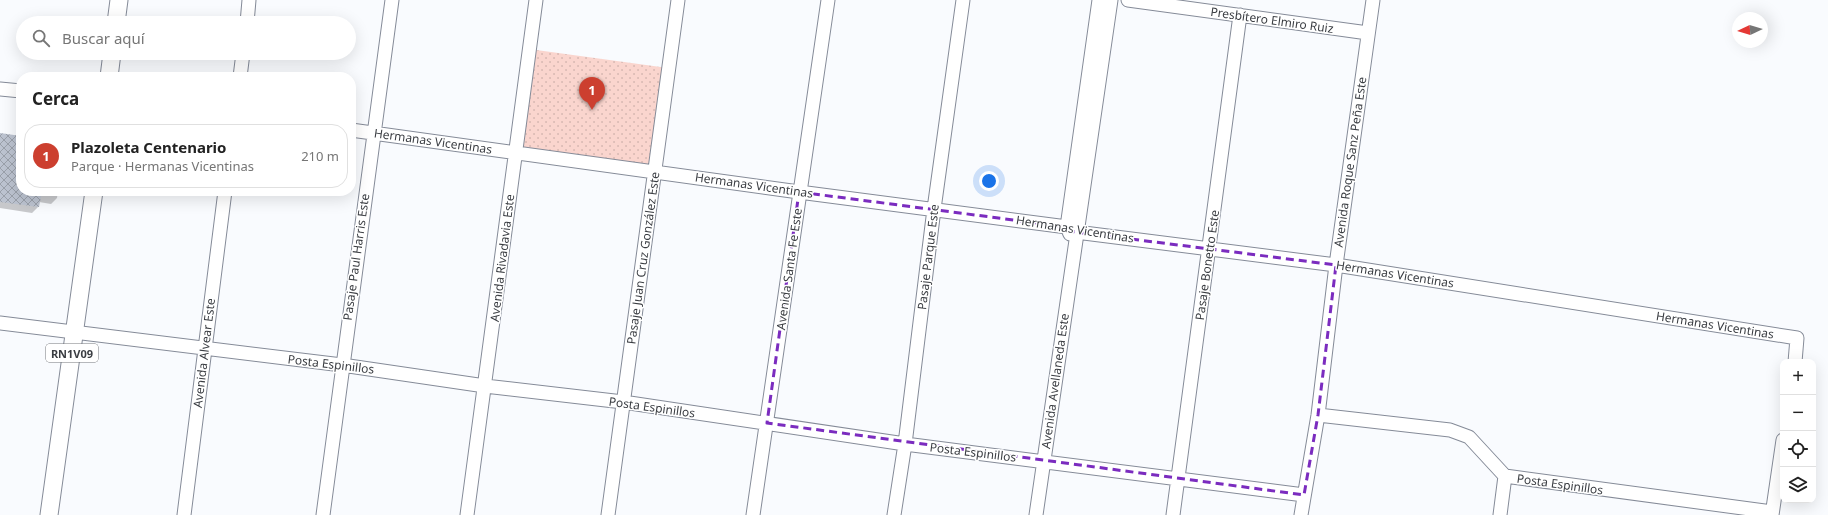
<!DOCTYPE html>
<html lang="es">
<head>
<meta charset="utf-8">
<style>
  body { margin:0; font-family:"Noto Sans",sans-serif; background:#f6f6f6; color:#222 }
  .controls { position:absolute; right:12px; bottom:12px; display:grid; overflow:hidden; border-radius:8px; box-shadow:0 4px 16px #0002 }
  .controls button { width:36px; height:36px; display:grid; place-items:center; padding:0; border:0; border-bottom:1px solid #e0e0e0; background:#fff; color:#222; font:20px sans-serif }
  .compass { position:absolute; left:1732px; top:12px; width:36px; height:36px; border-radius:50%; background:#fff; box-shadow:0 4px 16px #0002; rotate:266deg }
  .you { position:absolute; left:989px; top:181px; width:14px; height:14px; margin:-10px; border:3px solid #fff; border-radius:50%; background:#1a73e8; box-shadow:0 0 0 6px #1a73e833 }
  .badge { display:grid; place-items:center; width:26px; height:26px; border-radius:50%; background:#cc3f2f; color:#fff; font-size:13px; font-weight:700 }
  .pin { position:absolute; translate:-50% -33px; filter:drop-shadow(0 1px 2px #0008) }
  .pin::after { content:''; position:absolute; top:21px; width:14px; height:12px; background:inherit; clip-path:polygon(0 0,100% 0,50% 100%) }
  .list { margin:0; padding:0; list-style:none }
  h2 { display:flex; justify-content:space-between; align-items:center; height:52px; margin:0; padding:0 16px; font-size:17px }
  h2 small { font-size:13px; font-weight:400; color:#767676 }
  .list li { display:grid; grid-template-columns:26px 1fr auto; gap:12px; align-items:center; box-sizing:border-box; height:64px; margin:0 8px 8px; padding:0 8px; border:1px solid #e0e0e0; border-radius:16px }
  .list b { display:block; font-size:15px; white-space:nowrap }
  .list p { margin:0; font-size:13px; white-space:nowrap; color:#767676 }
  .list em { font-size:13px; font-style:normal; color:#767676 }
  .icon { flex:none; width:22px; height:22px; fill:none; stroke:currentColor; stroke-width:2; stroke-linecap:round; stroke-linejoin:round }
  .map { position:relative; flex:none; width:1828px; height:515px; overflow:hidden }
  .search { position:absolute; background:#fff; box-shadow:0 4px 16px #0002; left:16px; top:16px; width:340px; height:44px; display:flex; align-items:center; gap:10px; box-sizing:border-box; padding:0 14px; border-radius:22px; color:#767676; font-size:15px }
  .panel { position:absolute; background:#fff; box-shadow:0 4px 16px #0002; left:16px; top:72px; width:340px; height:124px; border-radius:16px }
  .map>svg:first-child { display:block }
</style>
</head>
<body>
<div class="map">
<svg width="1828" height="515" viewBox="0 0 1828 515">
  <defs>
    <pattern id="park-dots" width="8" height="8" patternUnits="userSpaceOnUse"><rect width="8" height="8" fill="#fad5ce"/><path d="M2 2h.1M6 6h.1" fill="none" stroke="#d7b8b2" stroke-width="1.8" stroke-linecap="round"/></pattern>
    <pattern id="building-cross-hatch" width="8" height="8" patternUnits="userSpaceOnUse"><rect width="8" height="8" fill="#bcc3d0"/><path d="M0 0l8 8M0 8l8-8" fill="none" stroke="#9aa0aa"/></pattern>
  </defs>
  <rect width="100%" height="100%" fill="#f9fbfe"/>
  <path fill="url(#park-dots)" d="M529 49 668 68 655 171 515 152Z"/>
  <path fill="#0003" d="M0 134 21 137V191H58L57 198 51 204 39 202 38 207 32 213 0 208Z"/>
  <path fill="url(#building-cross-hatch)" d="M0 133 21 136V191H42L39 207 0 202Z"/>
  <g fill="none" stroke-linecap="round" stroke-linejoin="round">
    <g stroke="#858b98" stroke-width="15">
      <path id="minor" d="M1128 0 1368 33
        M247 23 249 0
        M240 77 243 53
        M0 89 21 91
        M351 130 799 192 1067 227 1076 232 1336 265 1797 338 1795 362
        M1070 234 1067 227 1099 0
        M0 323 342 365 485 386 623 402 905 444 1304 495
        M1318 415 1450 430 1469 437 1505 476 1772 512
        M184 515 225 191
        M323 515 392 0
        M467 515 536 0
        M608 515 678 0
        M753 515 828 0
        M894 515 905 444 934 209 963 0
        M1036 515 1111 0
        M1173 515 1240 15
        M1301 515 1318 415 1336 265 1373 0
        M1500 515 1505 476
        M1772 515 1783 440"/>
    </g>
    <g stroke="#858b98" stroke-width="19">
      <path id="major" d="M116 23 119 0
        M109 77 112 53
        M49 515 94 191"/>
    </g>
    <use href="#minor" stroke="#fff" stroke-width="13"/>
    <use href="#major" stroke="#fff" stroke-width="17"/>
  </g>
  <path fill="none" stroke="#7b2cbf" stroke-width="3" stroke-dasharray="8 5" stroke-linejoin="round" d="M799 192 1067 227 1068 231 1336 265 1318 415 1304 495 767 423Z"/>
  <g text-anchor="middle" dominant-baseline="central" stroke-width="3" stroke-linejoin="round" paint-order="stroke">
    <rect fill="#fff" stroke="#75777b" stroke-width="1" x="46" y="344" width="52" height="18" rx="3"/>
    <g font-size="11" font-weight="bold" fill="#3a3d42">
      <text x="72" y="353">RN1V09</text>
    </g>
    <g font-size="12" fill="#3a3d42" stroke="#fff">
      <text transform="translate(1272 20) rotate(8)">Presbítero Elmiro Ruiz</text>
      <text transform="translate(433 141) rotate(8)">Hermanas Vicentinas</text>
      <text transform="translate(1350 162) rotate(-82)">Avenida Roque Sanz Peña Este</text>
      <text transform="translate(754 185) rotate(8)">Hermanas Vicentinas</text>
      <text transform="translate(1075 229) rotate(9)">Hermanas Vicentinas</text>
      <text transform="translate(356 257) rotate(-82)">Pasaje Paul Harris Este</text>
      <text transform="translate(928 257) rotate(-83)">Pasaje Parque Este</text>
      <text transform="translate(502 258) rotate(-83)">Avenida Rivadavia Este</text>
      <text transform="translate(643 258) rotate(-82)">Pasaje Juan Cruz González Este</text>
      <text transform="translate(1207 265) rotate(-82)">Pasaje Bonetto Este</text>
      <text transform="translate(789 269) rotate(-82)">Avenida Santa Fe Este</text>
      <text transform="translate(1395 274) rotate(9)">Hermanas Vicentinas</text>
      <text transform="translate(1715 325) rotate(9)">Hermanas Vicentinas</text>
      <text transform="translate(204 353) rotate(-83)">Avenida Alvear Este</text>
      <text transform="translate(331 364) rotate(7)">Posta Espinillos</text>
      <text transform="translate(1055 381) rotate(-82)">Avenida Avellaneda Este</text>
      <text transform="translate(652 407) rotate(8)">Posta Espinillos</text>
      <text transform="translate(973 452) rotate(7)">Posta Espinillos</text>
      <text transform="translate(1560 484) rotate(8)">Posta Espinillos</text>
    </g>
  </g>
</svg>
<div class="controls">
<button>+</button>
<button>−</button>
<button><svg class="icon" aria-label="locate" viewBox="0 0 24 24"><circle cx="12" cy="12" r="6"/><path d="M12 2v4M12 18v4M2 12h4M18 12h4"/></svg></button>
<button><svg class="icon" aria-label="layers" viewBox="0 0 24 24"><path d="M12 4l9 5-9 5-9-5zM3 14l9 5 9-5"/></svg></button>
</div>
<svg class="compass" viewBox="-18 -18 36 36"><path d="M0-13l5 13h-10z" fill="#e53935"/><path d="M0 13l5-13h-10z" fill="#767676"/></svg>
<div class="you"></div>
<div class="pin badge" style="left:592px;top:110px">1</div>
<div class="search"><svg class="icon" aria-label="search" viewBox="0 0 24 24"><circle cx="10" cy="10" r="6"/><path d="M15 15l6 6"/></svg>Buscar aquí</div>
<section class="panel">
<h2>Cerca<small></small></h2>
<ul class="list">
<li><span class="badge">1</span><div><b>Plazoleta Centenario</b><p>Parque · Hermanas Vicentinas</p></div><em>210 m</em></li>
</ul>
</section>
</div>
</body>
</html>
